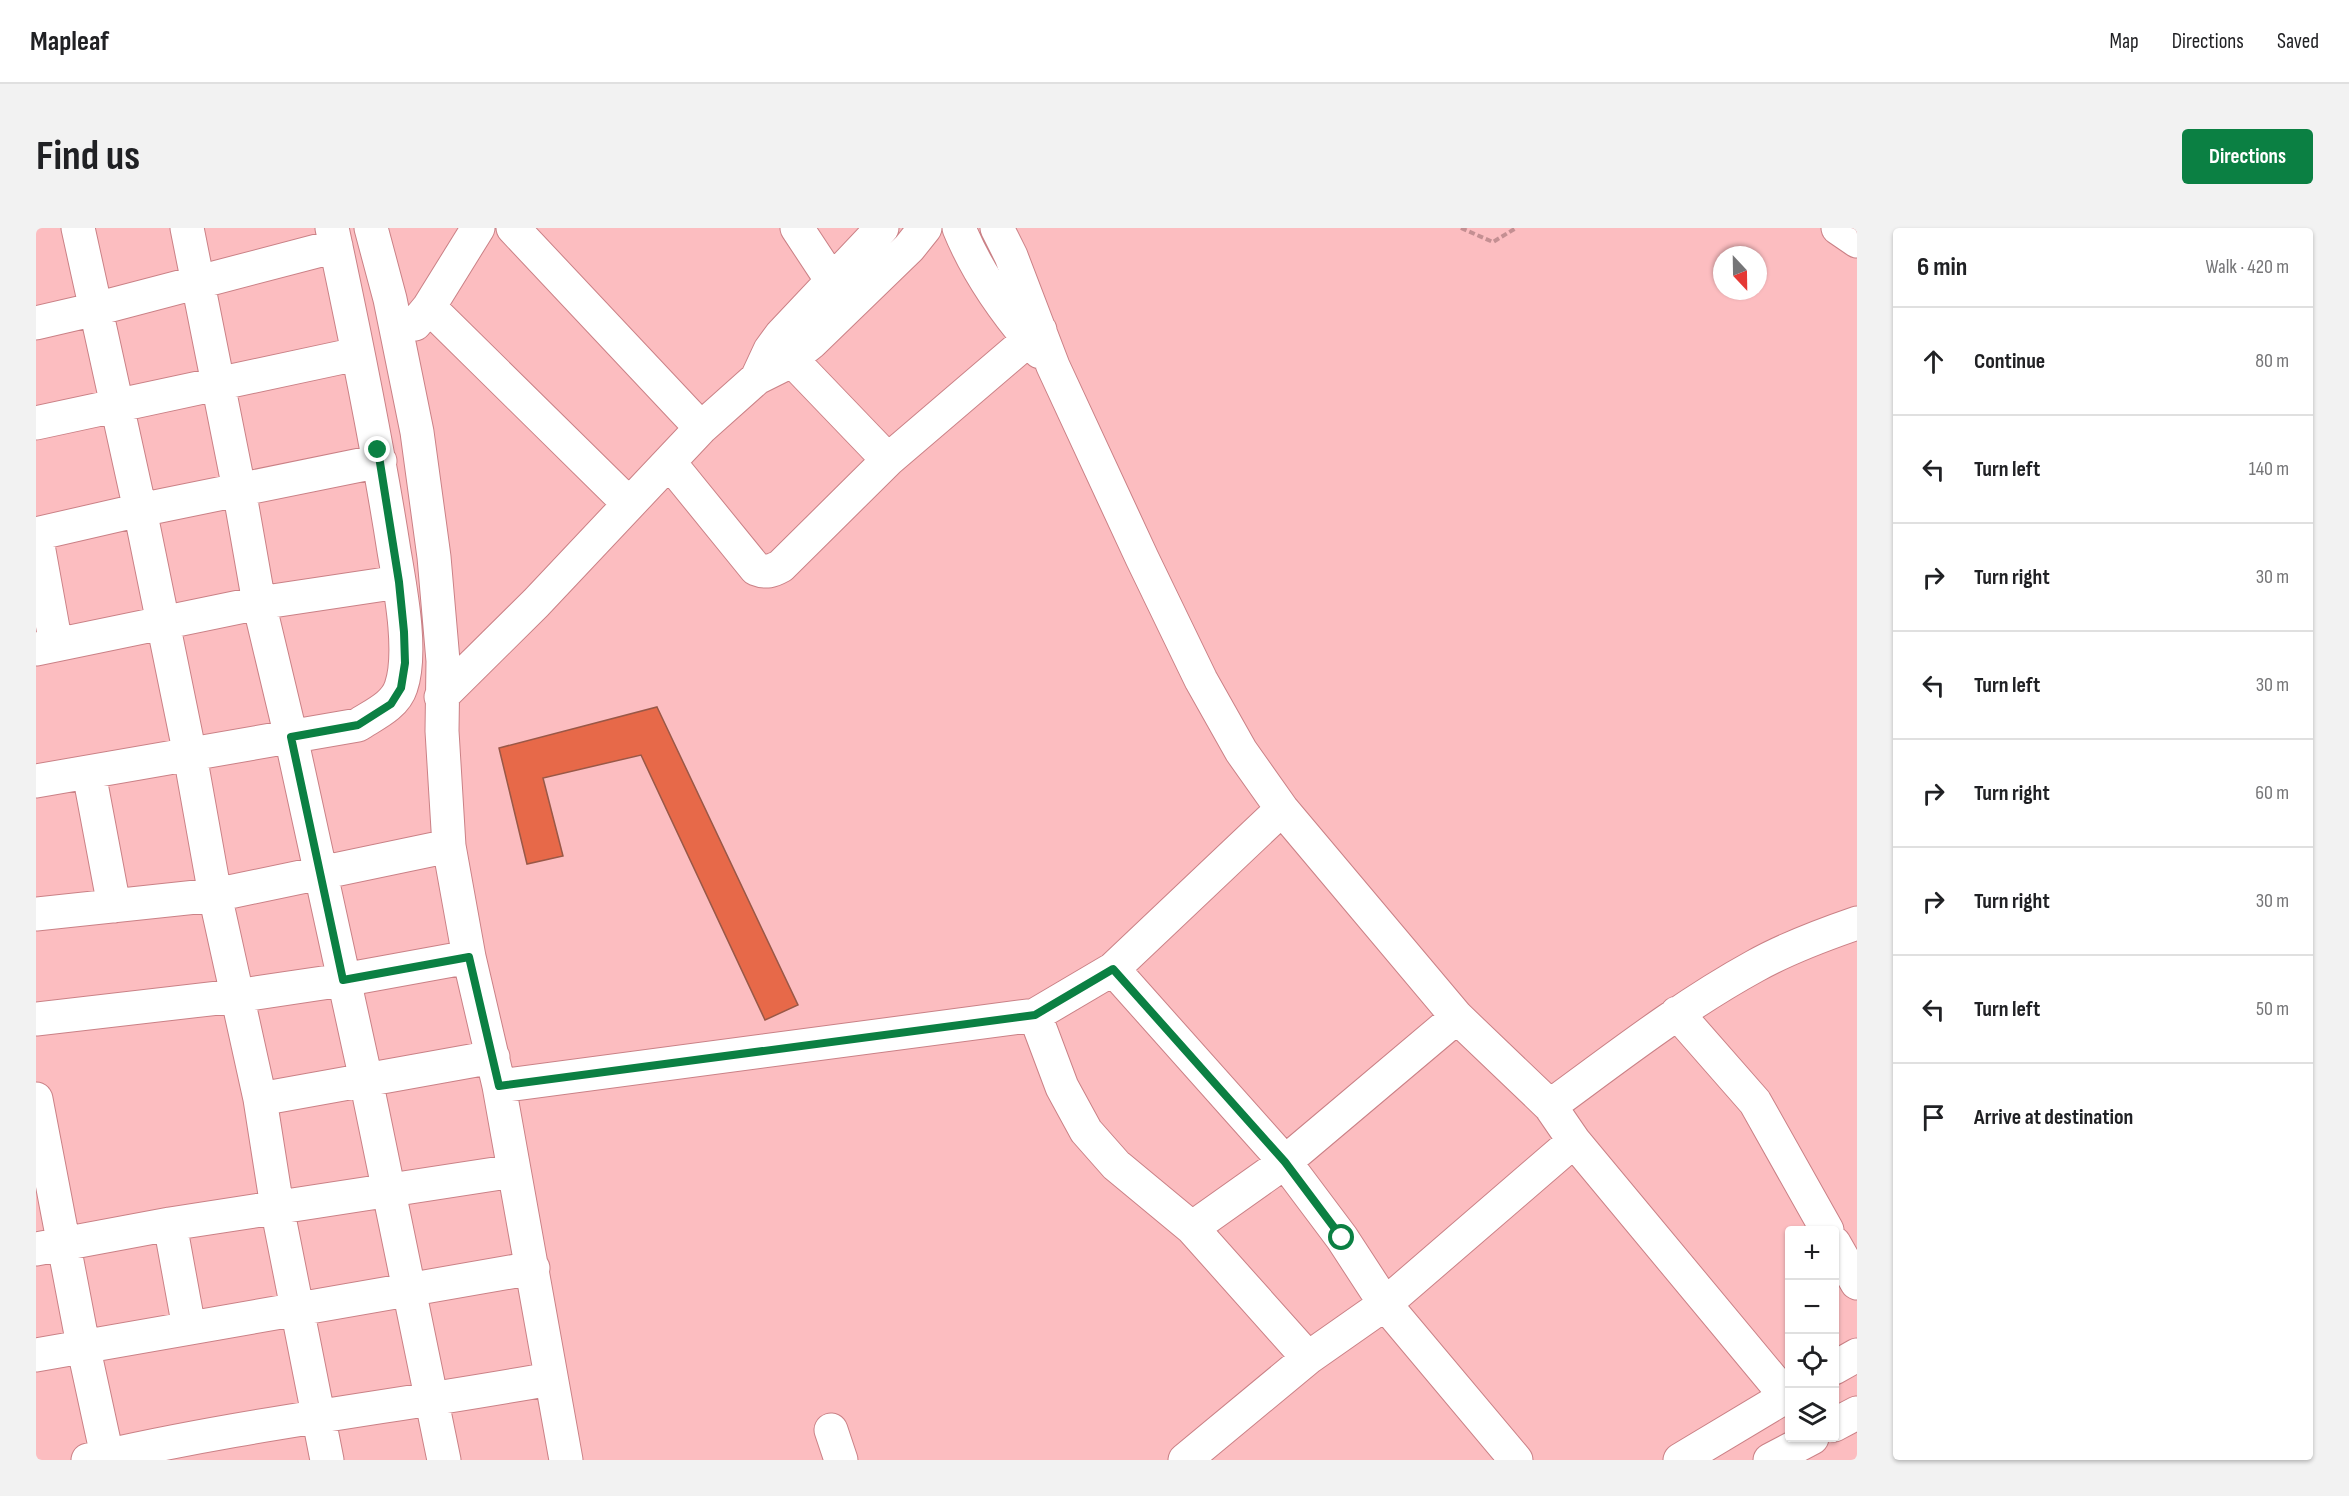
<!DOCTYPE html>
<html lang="en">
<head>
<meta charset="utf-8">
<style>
  body { margin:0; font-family:"Sofia Sans Condensed",sans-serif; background:#f2f2f2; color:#202124 }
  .controls { position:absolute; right:18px; bottom:18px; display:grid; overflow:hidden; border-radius:6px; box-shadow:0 2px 4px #0004 }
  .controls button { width:54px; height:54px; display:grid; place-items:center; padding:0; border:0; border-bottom:2px solid #e0e0e0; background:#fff; color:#202124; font:30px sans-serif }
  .compass { position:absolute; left:1677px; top:18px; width:54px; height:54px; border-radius:50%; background:#fff; box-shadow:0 2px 4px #0004; rotate:158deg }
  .stop { position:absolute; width:18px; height:18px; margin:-14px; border:4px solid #0b8043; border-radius:50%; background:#fff }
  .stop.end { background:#0b8043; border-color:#fff; box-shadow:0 2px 6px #0008 }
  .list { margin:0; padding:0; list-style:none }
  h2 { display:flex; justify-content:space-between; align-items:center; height:78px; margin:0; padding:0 24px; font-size:26px }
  h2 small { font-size:20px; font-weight:400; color:#757577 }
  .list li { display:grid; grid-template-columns:39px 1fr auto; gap:18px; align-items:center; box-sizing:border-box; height:108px; padding:0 24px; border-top:2px solid #e0e0e0 }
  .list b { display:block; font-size:22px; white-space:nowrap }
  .list em { font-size:20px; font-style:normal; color:#757577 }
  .icon { flex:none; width:33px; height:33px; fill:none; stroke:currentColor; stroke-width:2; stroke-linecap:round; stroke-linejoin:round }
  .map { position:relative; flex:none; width:1821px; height:1232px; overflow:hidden; border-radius:6px }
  header { display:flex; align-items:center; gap:36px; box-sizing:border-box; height:84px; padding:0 30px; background:#fff; border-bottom:2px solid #e0e0e0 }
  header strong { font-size:28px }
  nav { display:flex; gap:33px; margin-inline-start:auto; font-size:21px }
  .intro { display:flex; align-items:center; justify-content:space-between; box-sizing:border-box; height:144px; padding:0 36px }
  h1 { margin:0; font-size:42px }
  .button { padding:15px 27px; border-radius:6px; background:#0b8043; color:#fff; font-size:21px; font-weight:700 }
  main { display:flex; gap:36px; padding:0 36px }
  aside { flex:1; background:#fff; border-radius:6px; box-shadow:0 2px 4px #0004 }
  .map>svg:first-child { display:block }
</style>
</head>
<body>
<header>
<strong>Mapleaf</strong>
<nav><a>Map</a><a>Directions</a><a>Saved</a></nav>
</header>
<div class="intro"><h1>Find us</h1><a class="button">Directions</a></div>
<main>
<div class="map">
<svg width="1821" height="1232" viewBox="0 0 1821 1232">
  <rect width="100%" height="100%" fill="#fcbdc0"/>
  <path fill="#e76949" stroke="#995847" stroke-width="1.5" d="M621 479 762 777 729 792 605 527 507 550 527 628 491 636 463 520Z"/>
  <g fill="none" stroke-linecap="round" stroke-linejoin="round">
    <g stroke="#ca8186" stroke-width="35">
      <path id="minor" d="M42 0 104 282 154 527 179 667 224 871 241 979 291 1232
        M151 0 203 261 223 375 255 509 330 852 408 1232
        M335 0 354 71 381 204 398 329 407 433 406 503 413 618 433 729 463 858 530 1232
        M477 0 665 200
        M761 0 796 53
        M923 0C942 47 971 87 1004 124
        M961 0 975 28 1017 138 1106 330 1165 452 1205 523 1246 581 1421 789 1514 878 1538 913 1750 1168
        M1802 0 1821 13
        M393 79 592 275
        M0 95 60 81 300 18
        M379 96 393 79 442 0
        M756 132 852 232
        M721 150 734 122 745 107 846 0
        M0 195 321 126
        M633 234 720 341C730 345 736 343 745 338L852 232 1004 102
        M0 306 104 282 344 233
        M0 306 20 417
        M0 421 223 375 363 354
        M405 469 500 375 665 200 721 150 747 137 776 114 873 20 889 0
        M53 545 78 678
        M0 553 322 497C337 487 359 478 365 459 377 424 364 359 358 323 341 214 319 107 296 0
        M0 686 179 667 413 618
        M1077 741 1249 934 1306 1010 1349 1076 1480 1232
        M1641 785 1719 874 1791 1002
        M999 787 1026 859 1050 903 1080 937 1156 1000 1272 1130
        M0 791 200 768 307 752 433 729
        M463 858 999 787 1077 741 1246 581
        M0 871 47 1117 72 1232
        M224 871 457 829
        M1514 878C1581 829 1646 778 1719 738 1751 720 1786 707 1821 695
        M134 996 153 1100
        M1156 1000 1249 934 1421 789
        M1798 1015 1821 1055
        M0 1021 134 996 478 943
        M0 1127 497 1040
        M795 1202 805 1232
        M52 1232C205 1196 360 1179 514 1151
        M1149 1232 1272 1130 1349 1076 1538 913"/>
    </g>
    <g stroke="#ca8186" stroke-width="35">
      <path id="major" d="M1798 1140 1821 1127
        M1798 1197 1821 1185
        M1644 1232 1754 1166
        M1734 1232 1776 1210"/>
    </g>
    <path stroke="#c48f92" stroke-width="4" stroke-dasharray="6 3" stroke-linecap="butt" d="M1425 0 1457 14 1480 0"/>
    <use href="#minor" stroke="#fff" stroke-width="33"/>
    <use href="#major" stroke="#fff" stroke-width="33"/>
  </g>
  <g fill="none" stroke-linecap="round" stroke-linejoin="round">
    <path stroke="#0b8043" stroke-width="8" d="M342 222 363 354 368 404 369 435 365 460 355 476 322 497 255 509 307 752 433 729 463 858 999 787 1077 741 1249 934 1306 1010"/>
  </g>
</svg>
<div class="controls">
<button>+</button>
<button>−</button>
<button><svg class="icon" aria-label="locate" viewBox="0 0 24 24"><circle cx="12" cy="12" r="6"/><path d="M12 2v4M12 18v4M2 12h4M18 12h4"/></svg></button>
<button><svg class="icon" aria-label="layers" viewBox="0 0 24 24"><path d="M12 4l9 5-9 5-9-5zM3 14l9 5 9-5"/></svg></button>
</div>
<svg class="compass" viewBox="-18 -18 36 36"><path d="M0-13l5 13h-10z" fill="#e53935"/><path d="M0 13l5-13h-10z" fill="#757577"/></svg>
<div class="stop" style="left:1306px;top:1010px"></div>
<div class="stop end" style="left:342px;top:222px"></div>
</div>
<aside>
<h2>6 min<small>Walk · 420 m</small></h2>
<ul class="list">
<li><svg class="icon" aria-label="ahead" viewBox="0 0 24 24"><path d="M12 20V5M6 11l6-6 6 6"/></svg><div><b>Continue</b></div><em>80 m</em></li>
<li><svg class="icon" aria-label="left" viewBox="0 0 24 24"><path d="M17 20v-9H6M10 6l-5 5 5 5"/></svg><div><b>Turn left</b></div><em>140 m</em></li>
<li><svg class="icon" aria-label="right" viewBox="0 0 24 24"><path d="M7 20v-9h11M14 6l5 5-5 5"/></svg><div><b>Turn right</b></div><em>30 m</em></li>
<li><svg class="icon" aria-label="left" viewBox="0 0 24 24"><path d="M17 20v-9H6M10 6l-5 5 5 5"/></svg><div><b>Turn left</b></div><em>30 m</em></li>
<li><svg class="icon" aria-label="right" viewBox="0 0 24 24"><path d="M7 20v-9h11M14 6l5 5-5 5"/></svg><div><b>Turn right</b></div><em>60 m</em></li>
<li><svg class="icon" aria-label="right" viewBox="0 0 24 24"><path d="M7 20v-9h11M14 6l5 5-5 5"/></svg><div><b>Turn right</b></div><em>30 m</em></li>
<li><svg class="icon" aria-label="left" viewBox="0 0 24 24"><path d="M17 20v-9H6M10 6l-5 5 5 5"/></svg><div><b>Turn left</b></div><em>50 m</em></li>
<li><svg class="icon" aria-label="arrive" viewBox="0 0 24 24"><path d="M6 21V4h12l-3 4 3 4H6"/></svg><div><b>Arrive at destination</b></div></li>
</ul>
</aside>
</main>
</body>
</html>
